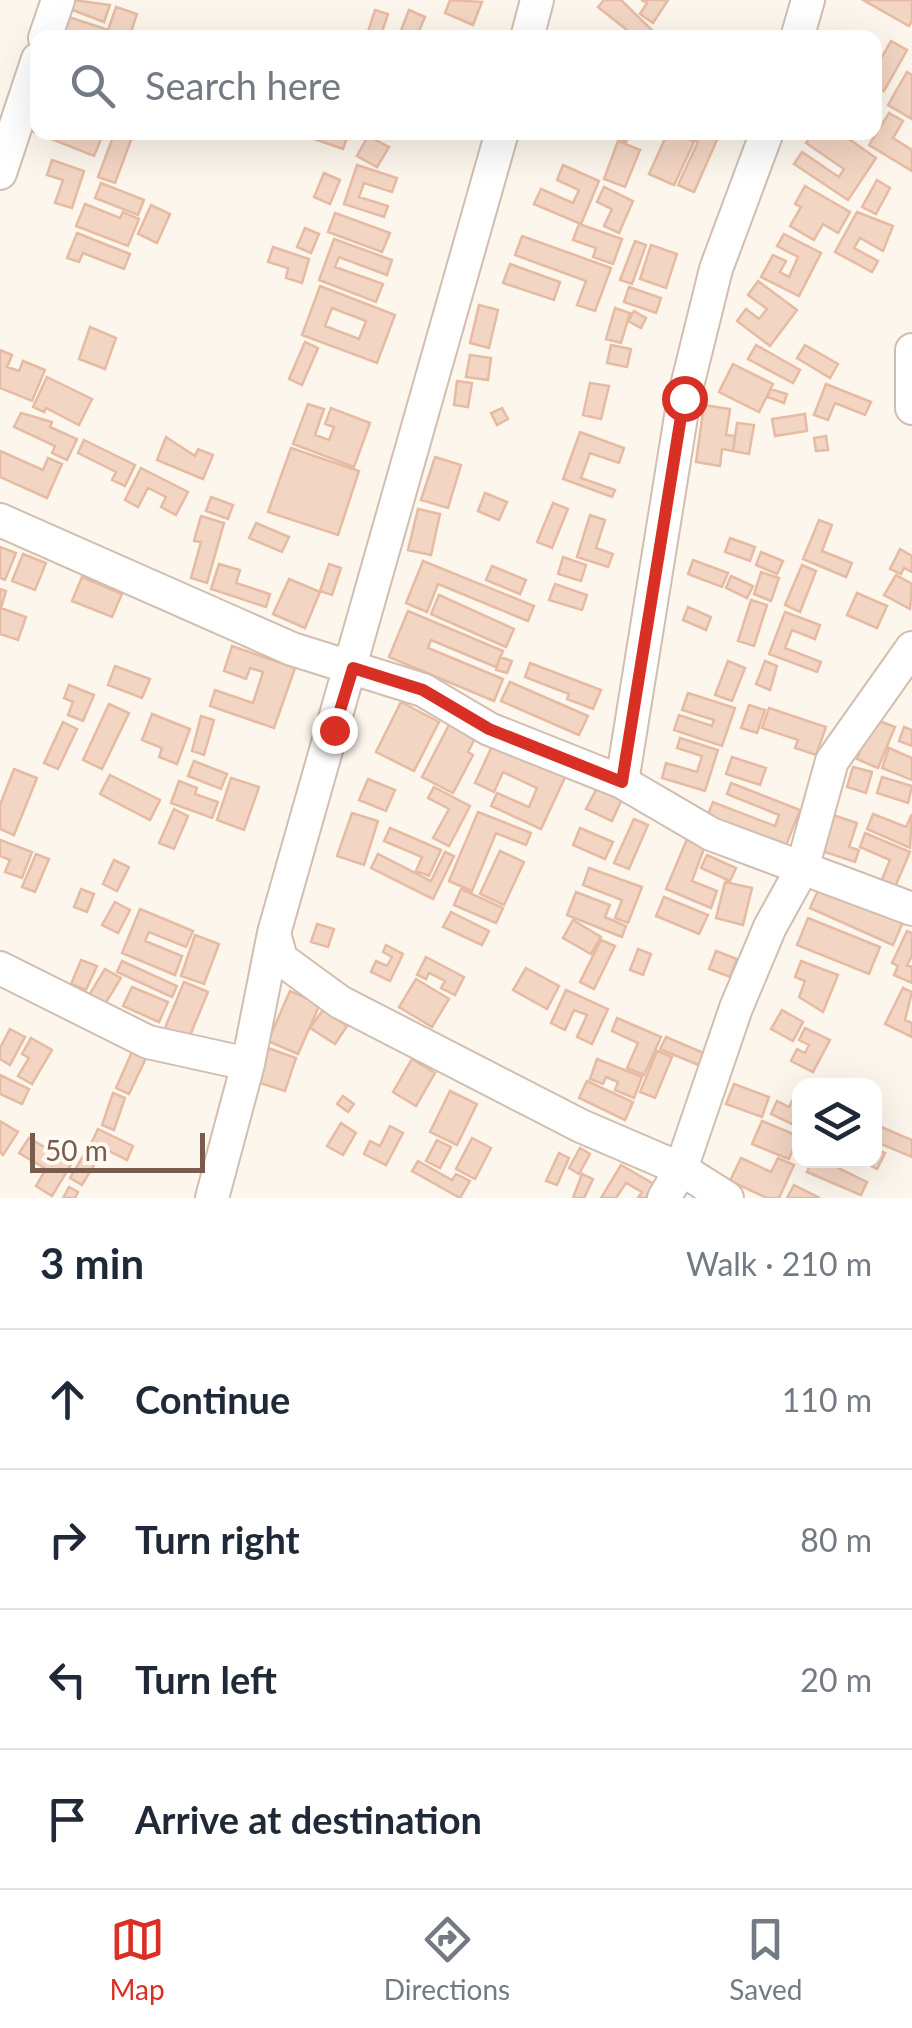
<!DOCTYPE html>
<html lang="en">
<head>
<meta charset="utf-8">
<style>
  body { margin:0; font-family:Lato,sans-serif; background:#f6f6f7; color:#1f2937 }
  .controls { position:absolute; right:30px; bottom:30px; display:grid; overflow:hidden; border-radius:20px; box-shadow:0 10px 40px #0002 }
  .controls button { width:90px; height:90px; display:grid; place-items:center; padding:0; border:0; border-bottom:2px solid #e0e1e3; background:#fff; color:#1f2937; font:50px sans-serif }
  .scale { position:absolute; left:30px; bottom:25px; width:175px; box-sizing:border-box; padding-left:10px; border:5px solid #7a5c4d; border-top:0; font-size:28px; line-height:35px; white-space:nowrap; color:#7a5c4d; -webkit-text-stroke:8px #fffaf3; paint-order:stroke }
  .stop { position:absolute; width:30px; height:30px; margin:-22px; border:8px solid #d93025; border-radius:50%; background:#fff }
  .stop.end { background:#d93025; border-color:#fff; box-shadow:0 2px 10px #0008 }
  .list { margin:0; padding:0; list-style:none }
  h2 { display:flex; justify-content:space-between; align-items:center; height:130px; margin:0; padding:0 40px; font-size:42px }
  h2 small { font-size:32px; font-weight:400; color:#747a83 }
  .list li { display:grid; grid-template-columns:65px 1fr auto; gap:30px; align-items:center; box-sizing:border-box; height:140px; padding:0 40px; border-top:2px solid #e0e1e3 }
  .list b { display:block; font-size:38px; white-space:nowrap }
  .list em { font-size:32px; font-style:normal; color:#747a83 }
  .icon { flex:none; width:55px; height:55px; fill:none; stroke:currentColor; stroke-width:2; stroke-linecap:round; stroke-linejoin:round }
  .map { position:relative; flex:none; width:912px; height:1198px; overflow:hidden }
  .search { position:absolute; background:#fff; box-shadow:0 10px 40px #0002; left:30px; right:30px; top:30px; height:110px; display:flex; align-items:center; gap:25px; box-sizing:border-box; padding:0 35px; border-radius:20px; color:#747a83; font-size:38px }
  .sheet { height:690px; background:#fff }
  nav { display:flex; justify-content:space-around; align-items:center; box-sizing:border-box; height:140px; border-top:2px solid #e0e1e3; background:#fff; font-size:28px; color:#747a83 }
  nav a { display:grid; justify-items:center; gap:5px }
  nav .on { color:#d93025 }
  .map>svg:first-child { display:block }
</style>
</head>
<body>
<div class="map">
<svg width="912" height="1198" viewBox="0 0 912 1198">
  <rect width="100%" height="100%" fill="#fdf6ec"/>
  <path fill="#f3d5c3" stroke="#e6bba3" stroke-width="2.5" fill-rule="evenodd" d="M73 0 110 5 104 22 70 9Z
    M450 0 482 2 473 25 445 13Z
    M604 0H621L654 32 649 38H637L598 7Z
    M641 0H668L653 23 640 14 647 3Z
    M863 0H912V21L909 26Z
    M116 7 137 14 129 38H80L61 31 66 16 108 30Z
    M375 10 388 14 380 38H366Z
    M409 10 425 17 416 38H398Z
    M891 41 907 50 884 91 874 85V71Z
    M907 72 912 75V119L888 105Z
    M37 81 38 132H104L94 156 19 126Z
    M889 113 903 121 893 138 912 150V171L869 145Z
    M294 132H349L343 149Z
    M606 132H631L626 142Z
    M668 132H689L686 138 694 142 674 185 649 174Z
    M692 132 719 135 694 192 678 185 698 142 690 138Z
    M814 132H839L876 158 848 200 794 164 802 152 839 177 844 169 806 143Z
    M114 134 131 140 115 183 98 177Z
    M368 136 389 147 377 167 357 156Z
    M618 141 640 150 625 187 604 179Z
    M52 160 84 171 72 208 55 203 63 180 47 175Z
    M357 165 397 178 392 192 364 183 359 197 388 206 384 217 344 204Z
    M563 165 599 181 581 224 534 204 541 189 573 203 579 190 557 180Z
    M324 173 340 180 330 204 314 197Z
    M877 180 890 188 876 214 862 207Z
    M101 183 144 200 138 215 95 198Z
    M805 186 850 212 838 233 823 224 814 240 790 226 801 207 795 204Z
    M604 187 633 201 619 233 604 226 612 209 597 202Z
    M85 204 120 218 123 212 139 219 128 246 76 226Z
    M151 205 170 214 157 243 138 234Z
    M857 212 893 226 883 251 860 238 854 248 878 261 872 272 835 252Z
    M335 213 390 233 382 252 328 232Z
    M579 224 622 239 613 264 593 257 596 248 573 240Z
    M305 228 319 234 311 253 297 247Z
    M77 233 130 254 124 269 83 253 79 262 67 258Z
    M784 234 821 253 799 296 761 277 773 255 786 261 780 272 789 277 798 257 777 246Z
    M522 236 611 268 595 311 577 305 586 281 515 255Z
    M334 239 392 260 387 275 339 257 335 267 383 284 376 302 319 280Z
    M635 241 646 245 632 284 620 280Z
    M651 245 677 254 666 288 640 279Z
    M273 247 309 259 302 283 286 278 288 268 268 262Z
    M510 264 560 282 554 300 503 283Z
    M758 281 797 310 770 346 737 321 746 309 759 319 767 309 748 295Z
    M320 286 395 315 377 363 302 335ZM332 308 366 321 359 339 325 326Z
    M629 287 661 298 656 313 624 302Z
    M479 305 498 310 489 348 470 343Z
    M615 308 630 313 621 343 606 339Z
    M634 311 646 318 641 328 628 321Z
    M90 327 116 338 105 369 79 359Z
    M305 342 318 348 302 385 289 379Z
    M611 345 631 349 627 367 607 363Z
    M756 345 800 370 793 383 748 359Z
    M805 345 838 364 830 378 797 358Z
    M0 350 12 355 7 367 19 371 23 361 45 370 32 401 0 388Z
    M470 355 491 358 488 380 466 377Z
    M733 364 773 384 759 412 719 392Z
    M47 377 92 399 79 425 46 408 44 412 33 407Z
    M457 381 472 383 468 407 454 405Z
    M590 383 609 386 601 419 583 415Z
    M826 384 871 402 865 415 835 403 828 420 814 415Z
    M770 389 787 394 784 403 768 397Z
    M308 404 324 409 315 435 329 440 334 427 325 424 331 408 370 423 354 467 293 444Z
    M704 405 730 409 726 435 735 436 733 451 722 449 720 466 696 462Z
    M502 408 508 419 497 425 491 413Z
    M21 413 52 422 50 427 77 439 67 460 52 453 55 446 14 427Z
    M805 414 807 431 775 436 772 419Z
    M737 423 754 425 749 454 733 451Z
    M580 432 624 448 619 463 590 453 581 478 615 490 612 497 563 479Z
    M826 436 828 450 816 451 814 438Z
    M166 437 195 456 198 449 213 455 203 479 157 460Z
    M84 440 135 465 125 486 112 480 116 472 78 453Z
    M291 448 359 471 338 535 268 512Z
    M0 451 43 470 48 458 62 464 47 498 0 477Z
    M435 457 461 465 448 508 421 500Z
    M141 468 188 492 176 515 161 507 166 497 148 488 138 507 125 500Z
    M485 493 507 502 499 520 478 511Z
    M211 497 233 505 228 519 206 511Z
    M553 503 568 509 552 548 537 542Z
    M418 509 440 514 431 555 408 550Z
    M590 515 605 520 596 548 613 554 608 567 577 557Z
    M201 516 224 523 207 583 191 578 201 542 194 541Z
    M819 520 832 525 822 551 852 563 846 577 803 559Z
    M256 523 289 537 282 552 249 538Z
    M730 538 755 547 750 561 725 552Z
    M0 547 16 553 5 580 0 578Z
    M900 549 912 556V572L904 568 901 574 890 569Z
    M761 552 783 561 777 574 756 565Z
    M23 554 46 563 35 590 12 581Z
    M563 557 586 565 581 581 558 574Z
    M693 560 728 573 722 587 688 574Z
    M423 561 534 606 528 621 438 584 427 612 406 603Z
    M219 564 240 570 236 583 270 594 266 607 211 589Z
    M329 564 341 568 332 595 320 591Z
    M802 565 816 571 800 612 785 605Z
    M492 566 526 580 520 594 486 580Z
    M761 572 779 578 771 601 754 594Z
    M896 575 912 584 910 609 884 595Z
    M731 576 753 586 747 598 726 588Z
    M82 577 122 594 112 617 72 601Z
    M289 579 320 592 305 628 273 614Z
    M555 584 587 595 582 610 549 600Z
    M0 589 6 591 1 608 26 617 18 640 0 634Z
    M857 593 887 606 877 628 847 615Z
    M439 595 514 629 506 647 431 614Z
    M751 600 767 605 754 646 738 641Z
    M688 607 711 617 706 630 683 620Z
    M408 611 503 651 496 667 431 640 428 648 503 679 494 701 389 657Z
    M785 612 820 625 815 639 792 630 785 648 821 662 817 672 769 654Z
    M232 646 295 668 274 728 210 706 215 690 253 703 263 672 250 668 246 679 224 671Z
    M500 657 512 661 507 673 496 670Z
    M728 661 745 668 732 701 715 695Z
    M765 661 777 666 770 690 756 684Z
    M530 663 601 690 593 709 567 699 569 694 525 677Z
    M115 666 150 679 142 698 108 685Z
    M510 682 588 716 579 735 501 701Z
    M69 685 94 695 83 721 68 715 73 702 64 698Z
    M688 693 735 708 722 746 674 730 679 715 712 726 714 720 682 710Z
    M401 702 439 722 414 771 376 752Z
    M109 704 129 713 102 769 83 760Z
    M749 705 765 710 757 733 741 728Z
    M769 708 826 727 816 755 795 748 798 740 762 728Z
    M152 714 190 729 177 764 159 757 162 748 142 740Z
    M201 716 214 720 204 755 192 751Z
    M872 718 895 727 878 768 857 759Z
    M63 722 77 729 58 769 44 763Z
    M450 723 476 736 468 752 473 755 453 793 422 777Z
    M904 727 912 730V746L899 741Z
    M680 738 718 750 705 791 662 778 666 763 697 772 702 756 677 748Z
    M495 740 567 773 541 829 491 806 497 793 529 807 537 788 503 772 494 792 475 783Z
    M889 748 912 758V780L882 768Z
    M732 757 766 768 760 785 726 774Z
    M194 761 227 774 221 789 188 776Z
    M853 767 872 772 866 793 847 787Z
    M14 769 37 778 14 835 0 829V805Z
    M110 775 160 800 150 820 100 794Z
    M882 777 912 786 908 803 877 793Z
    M231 778 259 787 244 830 217 820Z
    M368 779 395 790 386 811 359 800Z
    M179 781 197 788 195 794 218 802 212 818 171 803Z
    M731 783 800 810 785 848 707 817 713 802 775 826 779 815 727 794Z
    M598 786 623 797 612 821 586 809Z
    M434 787 470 806 449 846 433 838 449 809 428 798Z
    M174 809 188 816 174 849 159 843Z
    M478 812 531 833 526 845 496 833 472 891 449 881Z
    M352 813 378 821 364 865 337 856Z
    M873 814 906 827 912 814 910 848 867 829Z
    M833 815 857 823 849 847 859 850 855 862 822 851Z
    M634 819 648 825 629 869 614 863Z
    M390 828 441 850 429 876 416 871 422 857 384 841Z
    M580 828 613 842 605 859 573 845Z
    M865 833 910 852 892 894 878 889 890 860 860 847Z
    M687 839 705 846 692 881 717 891 711 908 666 889Z
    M0 840 32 852 22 878 5 872 10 860 0 856Z
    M500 851 524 862 504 905 480 894Z
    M445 852 454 856 433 899 371 868 378 854 431 881Z
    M36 854 49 859 35 892 22 887Z
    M707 855 736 868 730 881 701 868Z
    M114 860 129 867 117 891 103 884Z
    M589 868 642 887 628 923 615 918 622 900 583 885Z
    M725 882 752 888 743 925 716 918Z
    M821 884 903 922 893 945 810 908Z
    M81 889 94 894 87 912 74 907Z
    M461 889 503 908 496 923 454 905Z
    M576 892 610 905 605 917 626 926 622 937 567 915Z
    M664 897 708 915 699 934 656 916Z
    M115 902 130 910 118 933 102 925Z
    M140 909 193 931 186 947 149 932 145 941 182 956 175 975 122 953Z
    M451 912 489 931 482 945 443 927Z
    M808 918 880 947 869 974 797 945Z
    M573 920 601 937 591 954 563 938Z
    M317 924 334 929 328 947 311 942Z
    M907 931 912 933V956L907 965 912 967V983L894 975 898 966 892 963Z
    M195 935 219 944 204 984 181 976Z
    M601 940 615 946 594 989 580 982Z
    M386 945 403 954 390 981 371 972 376 961 387 966 392 957 383 952Z
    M638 949 651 954 643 975 630 970Z
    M716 951 737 959 730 977 709 969Z
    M426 957 464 977 455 995 441 988 445 981 429 973 426 979 417 975Z
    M81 960 97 966 86 990 71 984Z
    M122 961 177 986 172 997 117 972Z
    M801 961 838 975 823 1012 799 997 805 981 795 977Z
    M526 968 559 986 547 1009 513 990Z
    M105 969 121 978 105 1004 89 995Z
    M416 979 449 999 432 1027 399 1007Z
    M184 982 208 992 189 1038 165 1028Z
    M132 987 168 1002 159 1022 123 1006Z
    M903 988 912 992 905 1020 912 1023V1037L885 1024Z
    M566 990 608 1009 592 1044 577 1037 587 1015 574 1010 565 1030 551 1023Z
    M290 991 320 1004 298 1054 268 1041Z
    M323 1010 347 1026 335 1044 310 1028Z
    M782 1010 803 1022 793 1041 771 1029Z
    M617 1018 661 1037 644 1075 627 1068 638 1043 612 1031Z
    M805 1028 830 1040 813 1072 791 1061 797 1049 805 1053 809 1045 799 1040Z
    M10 1029 25 1037 10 1065 0 1059V1048Z
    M666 1037 706 1054 701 1066 660 1049Z
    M31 1038 52 1050 32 1084 18 1076 29 1058 22 1054Z
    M268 1048 296 1058 285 1091 257 1082Z
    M657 1051 672 1057 655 1098 640 1092Z
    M132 1052 146 1058 129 1094 116 1088Z
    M412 1059 435 1073 416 1106 393 1092Z
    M597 1059 642 1077 634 1098 615 1090 618 1082 606 1077 603 1084 590 1079Z
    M0 1075 29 1089 22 1104 0 1094Z
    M587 1081 633 1102 625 1120 579 1098Z
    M734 1084 769 1097 762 1117 726 1104Z
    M800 1086V1118L796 1126 771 1114 777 1101 789 1107Z
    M450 1091 477 1104 457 1145 430 1132Z
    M113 1093 125 1098 114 1130 102 1125Z
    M343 1096 354 1104 348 1112 337 1104Z
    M0 1121 18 1132 3 1155 0 1152Z
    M762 1121 798 1136 789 1159 752 1144Z
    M341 1123 356 1133 343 1155 327 1146Z
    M874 1124 912 1140V1157L874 1141Z
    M390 1126 403 1133 386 1165 364 1154 370 1141 380 1146Z
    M98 1129 133 1146 127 1160 105 1149 102 1156 88 1150Z
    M29 1138 72 1163 52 1196 36 1186 46 1169 19 1153Z
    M472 1138 491 1148 475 1179 456 1169Z
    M437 1140 451 1147 440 1168 426 1161Z
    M580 1148 590 1154 579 1174 569 1168Z
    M874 1148 885 1153 877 1169 860 1160H874Z
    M85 1153 97 1160 82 1185 70 1178Z
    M559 1153 569 1158 557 1185 546 1181Z
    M741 1158 771 1172 778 1158 794 1165 779 1198H767L730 1181Z
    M812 1160H822L867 1182 861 1195 807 1172Z
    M418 1161 452 1180 456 1174 470 1181 460 1198 412 1171Z
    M621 1165 659 1187 652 1198H638L642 1192 626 1183 616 1198H601Z
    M582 1174 593 1179 584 1198H573Z
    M794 1185 820 1198H787Z
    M69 1187 78 1192 75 1198H63Z"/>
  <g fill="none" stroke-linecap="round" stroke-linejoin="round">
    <g stroke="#d1beb0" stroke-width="36">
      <path id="minor" d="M45 38 58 0
        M527 38 537 0
        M797 38 808 0
        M0 173 38 59
        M912 350V408
        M0 520 292 649 423 690 489 729 622 782 711 834 912 909
        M622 782 684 398 716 269 767 132
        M274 933 281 959 340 1002 581 1126 681 1169 727 1198
        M0 968 148 1042 248 1064
        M212 1198 248 1064 274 933 502 132
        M664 1198 681 1169 736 1008 770 927 802 869 832 761 912 648"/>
    </g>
    <use href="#minor" stroke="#fff" stroke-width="32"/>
  </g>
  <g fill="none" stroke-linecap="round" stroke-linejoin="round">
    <path stroke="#d93025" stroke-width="12" d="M334 730 353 668 423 690 489 729 622 782 684 398"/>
  </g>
</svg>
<div class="controls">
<button><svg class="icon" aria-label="layers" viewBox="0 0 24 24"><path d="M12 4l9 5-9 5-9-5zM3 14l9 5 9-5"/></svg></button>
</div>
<div class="scale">50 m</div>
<div class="stop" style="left:684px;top:398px"></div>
<div class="stop end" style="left:334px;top:730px"></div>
<div class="search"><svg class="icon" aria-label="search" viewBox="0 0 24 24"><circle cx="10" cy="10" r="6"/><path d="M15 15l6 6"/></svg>Search here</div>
</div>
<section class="sheet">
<h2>3 min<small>Walk · 210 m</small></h2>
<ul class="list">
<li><svg class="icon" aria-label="ahead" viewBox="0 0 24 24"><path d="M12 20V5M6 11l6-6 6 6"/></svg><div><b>Continue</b></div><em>110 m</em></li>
<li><svg class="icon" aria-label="right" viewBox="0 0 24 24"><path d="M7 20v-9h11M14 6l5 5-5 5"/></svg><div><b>Turn right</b></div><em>80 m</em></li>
<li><svg class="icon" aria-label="left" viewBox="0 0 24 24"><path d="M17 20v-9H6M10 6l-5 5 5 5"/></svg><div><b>Turn left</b></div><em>20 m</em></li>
<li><svg class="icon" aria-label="arrive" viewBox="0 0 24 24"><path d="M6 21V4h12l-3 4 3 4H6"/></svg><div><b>Arrive at destination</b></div></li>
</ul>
</section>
<nav>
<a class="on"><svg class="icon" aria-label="map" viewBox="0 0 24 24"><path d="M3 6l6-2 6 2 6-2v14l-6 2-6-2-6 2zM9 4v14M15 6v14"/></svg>Map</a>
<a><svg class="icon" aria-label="directions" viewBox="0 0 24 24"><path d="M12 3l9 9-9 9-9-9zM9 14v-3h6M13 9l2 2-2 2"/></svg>Directions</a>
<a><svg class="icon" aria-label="saved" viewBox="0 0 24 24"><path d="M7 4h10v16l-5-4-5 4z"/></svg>Saved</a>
</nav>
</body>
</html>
